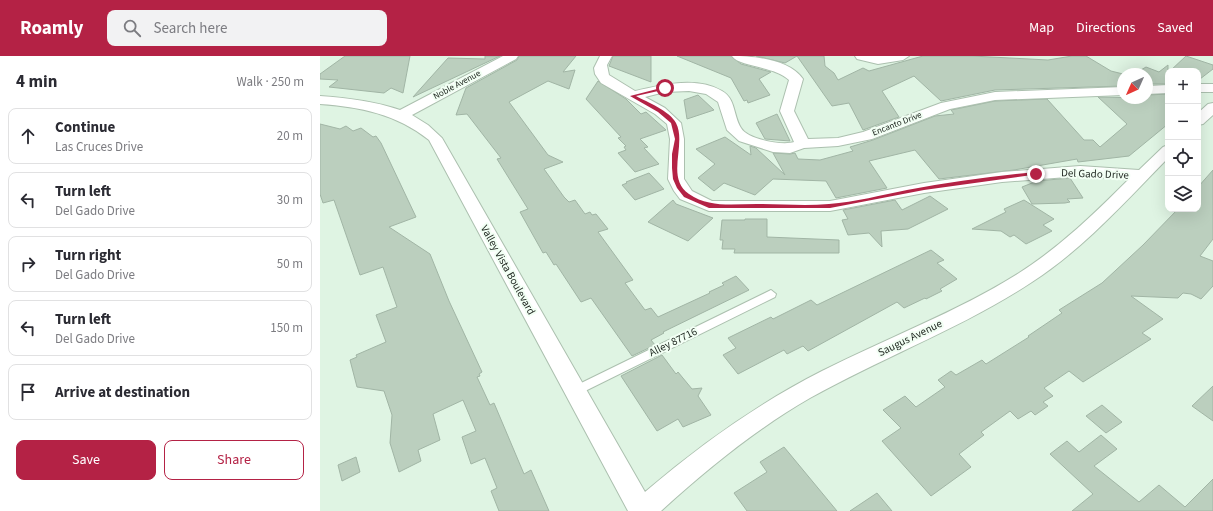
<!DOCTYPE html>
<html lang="en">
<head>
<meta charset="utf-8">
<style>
  body { margin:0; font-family:"Source Sans 3",sans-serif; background:#f2f2f3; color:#2b2b33 }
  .controls { position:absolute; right:12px; top:12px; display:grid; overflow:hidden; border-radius:8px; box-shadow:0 4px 16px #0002 }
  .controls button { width:36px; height:36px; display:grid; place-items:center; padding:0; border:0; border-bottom:1px solid #e1e1e2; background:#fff; color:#2b2b33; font:20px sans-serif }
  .compass { position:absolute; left:797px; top:12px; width:36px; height:36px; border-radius:50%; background:#fff; box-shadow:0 4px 16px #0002; rotate:225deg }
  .stop { position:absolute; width:12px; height:12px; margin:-9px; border:3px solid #b42245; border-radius:50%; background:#fff }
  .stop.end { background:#b42245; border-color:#fff; box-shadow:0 1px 4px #0008 }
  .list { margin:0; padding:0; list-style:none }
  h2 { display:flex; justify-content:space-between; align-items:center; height:52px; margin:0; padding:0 16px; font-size:17px }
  h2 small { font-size:13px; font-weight:400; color:#7c7c81 }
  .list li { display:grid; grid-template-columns:26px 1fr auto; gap:12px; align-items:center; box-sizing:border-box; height:56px; margin:0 8px 8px; padding:0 8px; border:1px solid #e1e1e2; border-radius:8px }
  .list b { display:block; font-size:15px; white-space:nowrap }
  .list p { margin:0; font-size:13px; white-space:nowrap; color:#7c7c81 }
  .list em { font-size:13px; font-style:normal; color:#7c7c81 }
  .actions { display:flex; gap:8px; padding:12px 16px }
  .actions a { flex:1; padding:9px 0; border:1px solid #b42245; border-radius:8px; text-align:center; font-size:14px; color:#b42245 }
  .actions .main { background:#b42245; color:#fff }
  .icon { flex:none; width:22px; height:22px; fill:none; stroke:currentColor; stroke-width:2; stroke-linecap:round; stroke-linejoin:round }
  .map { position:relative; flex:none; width:893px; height:455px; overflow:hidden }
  header { display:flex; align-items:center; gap:24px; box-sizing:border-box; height:56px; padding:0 20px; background:#b42245; color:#fff }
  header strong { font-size:19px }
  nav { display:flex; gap:22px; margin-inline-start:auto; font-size:14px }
  .search { width:280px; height:36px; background:#f2f2f3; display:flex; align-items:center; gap:10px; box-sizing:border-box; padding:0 14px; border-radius:8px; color:#7c7c81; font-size:15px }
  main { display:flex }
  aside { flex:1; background:#fff }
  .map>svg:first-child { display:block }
</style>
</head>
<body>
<header>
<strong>Roamly</strong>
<div class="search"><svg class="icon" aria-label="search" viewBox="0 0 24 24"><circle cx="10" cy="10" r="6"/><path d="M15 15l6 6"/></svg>Search here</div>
<nav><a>Map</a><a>Directions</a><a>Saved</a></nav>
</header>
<main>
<aside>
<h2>4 min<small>Walk · 250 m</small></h2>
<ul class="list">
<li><svg class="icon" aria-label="ahead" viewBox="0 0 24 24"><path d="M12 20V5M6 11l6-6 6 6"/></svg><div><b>Continue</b><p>Las Cruces Drive</p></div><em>20 m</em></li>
<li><svg class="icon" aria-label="left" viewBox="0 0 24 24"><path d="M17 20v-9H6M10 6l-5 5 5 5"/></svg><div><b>Turn left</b><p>Del Gado Drive</p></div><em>30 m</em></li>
<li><svg class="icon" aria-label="right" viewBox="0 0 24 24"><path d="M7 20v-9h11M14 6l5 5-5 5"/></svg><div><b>Turn right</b><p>Del Gado Drive</p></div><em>50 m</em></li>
<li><svg class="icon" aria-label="left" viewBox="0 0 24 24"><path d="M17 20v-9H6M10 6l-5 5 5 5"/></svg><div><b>Turn left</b><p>Del Gado Drive</p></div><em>150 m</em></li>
<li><svg class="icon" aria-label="arrive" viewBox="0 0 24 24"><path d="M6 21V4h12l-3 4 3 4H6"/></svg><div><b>Arrive at destination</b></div></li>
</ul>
<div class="actions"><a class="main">Save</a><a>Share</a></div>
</aside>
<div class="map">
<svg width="893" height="455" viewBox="0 0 893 455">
  <rect width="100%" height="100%" fill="#dff4e3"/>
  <path fill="#bbcfbe" stroke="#a1b5a5" d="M25 0H90L83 37 71 32 64 37 9 31 18 24 0 23V18Z
    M165 0H180L93 41 128 2 165 3Z
    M199 0H256L243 16 255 14 249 33 228 25 189 46 228 99 243 106 224 113 244 141 249 146 255 144 265 158 270 156 272 159 276 158 288 173 278 176 313 224 305 227 325 254 331 252 338 261 390 237 389 236 404 229 402 227 416 220 429 234 343 276 344 277 331 284 335 289 312 300 271 242 261 246 236 208 234 209 226 196 223 197 200 156 208 153 177 103 181 102 147 58 136 59 146 32 197 4Z
    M293 0H331V26L289 10Z
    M357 0H411L421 8 451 16 439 23 450 39 428 47 427 44 424 45 411 22Z
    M436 0H477L465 7Z
    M477 0H504L505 10 514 17 518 24 543 12 549 15 603 0H652L728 4 752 0H766L791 15 803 18V30L675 34 621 45 594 20 562 35 579 61 543 74 529 47 512 50Z
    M866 0 893 9V13L880 23 878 22V15H850Z
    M848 9V28H827V18H814L826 11 839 16Z
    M278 25 306 43 321 58 326 56 346 74 320 83 328 91 324 92 339 108 315 116 298 97 306 94 304 91 306 90 298 82 301 81 266 43Z
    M848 38V68L809 100 758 106 757 103 694 114 619 123 595 94 549 105 567 132 516 142 506 125 453 123 435 139 404 127 394 135 378 122 395 108 376 93 405 81 431 99 430 90 436 92 465 119 453 97 470 98 475 97 478 103 500 104 533 95 530 91 553 84 615 60 634 58 631 54 675 45 727 43 764 84H773L780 91 807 68 778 41 827 42V39Z
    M378 39 394 54 367 63 364 44Z
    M457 58 470 85 445 83 436 67Z
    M0 68 20 73 26 70 33 75 41 72 53 81 56 80 61 87 96 161 69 171 110 198 129 245 162 316 159 318 160 320 157 321 170 349 174 347 204 418 211 414 229 455H179L171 435 177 432 165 402 151 408 142 381 156 375 143 344 113 358 120 384 98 394 101 405 79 416 70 387 72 359 64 335 37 331 30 304 37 301 36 299 66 286 56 259 77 251 63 211 40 219 14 144 3 147 0 138Z
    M893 114V183L880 200 893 205V230L881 243 871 238 863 237 858 242 811 240 843 263 822 277 831 283 763 326 749 315 724 332 733 340 723 346 728 350 715 359 711 355 698 363 690 355 661 376 664 379 639 398 651 411 611 440 562 385 581 372 563 354 585 340 596 351 625 331 618 324 631 315 636 319 662 304 666 308 709 281 708 280 742 257 739 254 782 227 823 189 858 153H878V131Z
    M329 117 344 133 315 144 302 129 307 127 306 126Z
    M750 122 763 142 747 143 750 146 745 147 712 148 702 131 717 125Z
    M610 140 628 153 588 173 561 175 562 191 549 177 528 179 522 164 528 163 523 154 575 144 582 154Z
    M353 144 356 148 393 162 368 185 328 166Z
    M704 144 734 163 723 169 732 175 706 188 694 179 690 181 681 175 652 173 686 156 684 153Z
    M425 163H447V181L519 184V197H414L415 193H402L403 184H400L402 164H425Z
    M611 194 624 204 617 207 637 223 620 233 622 235 606 243 605 242 584 252 577 246 488 295 483 290 467 298 464 294 418 318 403 299 416 292 408 282 451 261 453 263 491 244 497 249Z
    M342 299 356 318 358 316 372 333 382 332 378 340 391 359 363 371 358 363 337 375 301 320Z
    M893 330V365L872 350Z
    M782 349 802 366 786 377 766 360Z
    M781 379 797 393 774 410 819 446 839 429 865 451 893 423V455H752L773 438 730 398 747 385 759 396Z
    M464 391 517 455H427L414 437 447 416 440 406Z
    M36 401 40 416 22 425 18 409Z
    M557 437 572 455H530Z"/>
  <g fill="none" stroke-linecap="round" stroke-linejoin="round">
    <g stroke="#acc0af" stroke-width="2">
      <path id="lane" d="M451 234 456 238 455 241 259 338 255 340 251 338 249 335 251 332Z"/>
    </g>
    <g stroke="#acc0af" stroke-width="2">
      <path id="street" d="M183 0H198L196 3 92 59 108 69 122 82 325 436C380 389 437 348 502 315 567 282 637 256 699 217 740 191 775 157 809 123L760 120 682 126 604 137 510 155H389L360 143 354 135 348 123 350 83 347 68 335 58 281 27 275 18 274 12 280 0H292L287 9 289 19 315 35C342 29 376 20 402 35 416 43 413 59 421 72 427 83 462 90 474 86L460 55 469 24C455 10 419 11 412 0 433 0 469 3 483 23L474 55 488 83 518 82 543 76 621 47 675 36 803 31V39L675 44 630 53 552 83 518 90 484 92 470 97 453 96 419 85 407 74 398 46 386 38 369 35 345 36 325 41 345 52 361 67 364 83V123L372 135 392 145H510L604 127 682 116 760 110 819 114 843 91 848 89V102C805 146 763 193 712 226 642 272 563 301 490 342 436 373 387 413 341 455H308L109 84C76 58 41 51 0 48V40C28 42 54 45 80 54Z
        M535 0H589L583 4 558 8 537 3Z
        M878 28H893V36H878Z
        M848 29V37L827 38V30Z
        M893 47V59L883 68 878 69V57L888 48Z"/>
    </g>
    <use href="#lane" fill="#fff" fill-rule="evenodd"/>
    <use href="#street" fill="#fff" fill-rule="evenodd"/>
  </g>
  <path fill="#b42245" d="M345 31 347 33 316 40C327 46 350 55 356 67 367 88 345 122 369 138 389 152 413 148 437 148 461 148 485 150 509 148 535 146 562 139 587 134 630 126 673 120 716 116L719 118 604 134 510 152H389L364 141 357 132 353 123 352 112V98L355 83 351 67 338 56 310 40Z"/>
  <g text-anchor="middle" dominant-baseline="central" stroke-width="4" stroke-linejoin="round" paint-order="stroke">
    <g font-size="9" fill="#222a23" stroke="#f2fff4">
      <text transform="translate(137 29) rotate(-28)">Noble Avenue</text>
      <text transform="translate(577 68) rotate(-21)">Encanto Drive</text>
    </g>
    <g font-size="11" fill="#222a23" stroke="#f2fff4">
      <text transform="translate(775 118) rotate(2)">Del Gado Drive</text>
      <text transform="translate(188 214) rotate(61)">Valley Vista Boulevard</text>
      <text transform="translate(590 282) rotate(-26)">Saugus Avenue</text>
      <text transform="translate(353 286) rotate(-26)">Alley 87716</text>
    </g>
  </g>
</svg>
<div class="controls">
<button>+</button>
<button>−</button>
<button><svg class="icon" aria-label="locate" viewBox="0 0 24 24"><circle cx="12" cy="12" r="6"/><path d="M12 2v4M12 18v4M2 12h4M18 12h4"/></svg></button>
<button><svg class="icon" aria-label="layers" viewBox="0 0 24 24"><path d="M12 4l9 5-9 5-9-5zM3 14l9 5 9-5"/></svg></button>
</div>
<svg class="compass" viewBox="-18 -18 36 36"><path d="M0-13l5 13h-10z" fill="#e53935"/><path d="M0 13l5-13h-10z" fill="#7c7c81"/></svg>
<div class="stop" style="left:345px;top:32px"></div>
<div class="stop end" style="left:716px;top:118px"></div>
</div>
</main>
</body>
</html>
